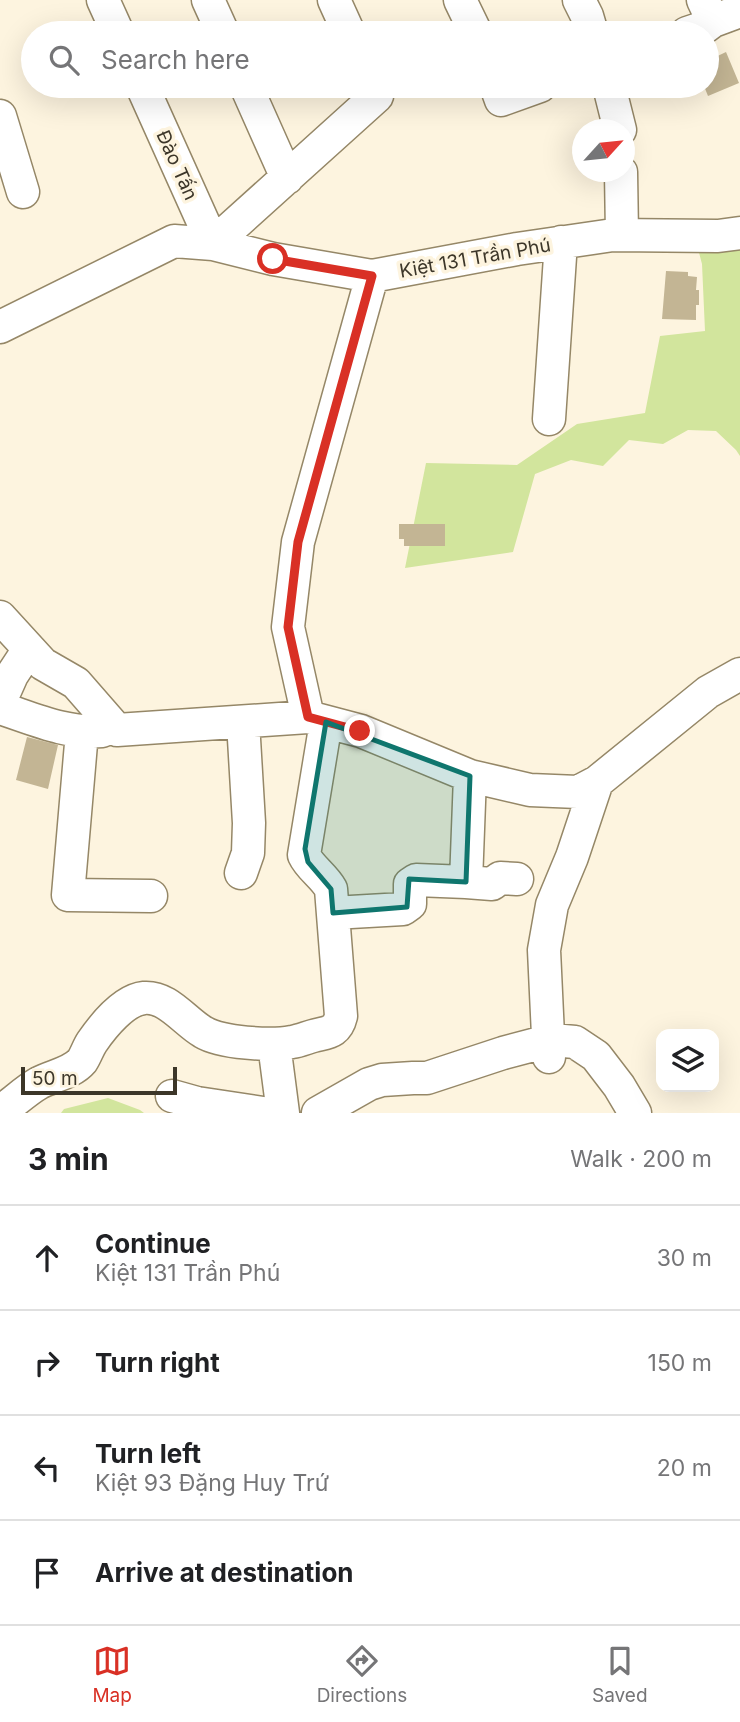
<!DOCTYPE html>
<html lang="en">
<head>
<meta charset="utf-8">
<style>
  body { margin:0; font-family:Inter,sans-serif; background:#f6f6f6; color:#202124 }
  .controls { position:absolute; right:21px; bottom:21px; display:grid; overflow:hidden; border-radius:14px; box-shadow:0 7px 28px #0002 }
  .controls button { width:63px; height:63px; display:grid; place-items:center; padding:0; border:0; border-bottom:2px solid #e0e0e0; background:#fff; color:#202124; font:35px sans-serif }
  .compass { position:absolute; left:572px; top:119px; width:63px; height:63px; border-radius:50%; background:#fff; box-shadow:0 7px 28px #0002; rotate:63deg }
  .scale { position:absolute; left:21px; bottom:18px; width:156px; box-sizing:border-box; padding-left:7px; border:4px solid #3c3629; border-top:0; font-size:19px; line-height:24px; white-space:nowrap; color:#3c3629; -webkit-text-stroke:5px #fdf4df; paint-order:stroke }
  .stop { position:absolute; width:21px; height:21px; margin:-16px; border:5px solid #d93025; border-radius:50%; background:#fff }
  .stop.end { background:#d93025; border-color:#fff; box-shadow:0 2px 7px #0008 }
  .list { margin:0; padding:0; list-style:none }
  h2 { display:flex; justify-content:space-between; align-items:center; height:91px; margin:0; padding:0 28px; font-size:30px }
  h2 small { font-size:23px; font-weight:400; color:#757577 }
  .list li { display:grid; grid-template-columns:46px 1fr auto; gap:21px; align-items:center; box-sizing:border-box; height:105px; padding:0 28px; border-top:2px solid #e0e0e0 }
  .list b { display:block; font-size:26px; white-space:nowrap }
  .list p { margin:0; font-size:23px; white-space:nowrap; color:#757577 }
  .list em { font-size:23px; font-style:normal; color:#757577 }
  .icon { flex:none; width:38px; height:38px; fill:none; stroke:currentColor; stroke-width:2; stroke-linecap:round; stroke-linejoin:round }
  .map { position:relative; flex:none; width:740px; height:1113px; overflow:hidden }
  .search { position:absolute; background:#fff; box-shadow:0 7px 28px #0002; left:21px; right:21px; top:21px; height:77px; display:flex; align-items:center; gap:18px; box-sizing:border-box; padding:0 24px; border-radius:38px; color:#757577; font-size:26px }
  .sheet { height:511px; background:#fff }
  nav { display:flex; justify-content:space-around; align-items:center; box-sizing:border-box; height:98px; border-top:2px solid #e0e0e0; background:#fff; font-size:19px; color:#757577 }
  nav a { display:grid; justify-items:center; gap:4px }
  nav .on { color:#d93025 }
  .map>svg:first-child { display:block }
</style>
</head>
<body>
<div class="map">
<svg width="740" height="1113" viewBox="0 0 740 1113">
  <rect width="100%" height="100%" fill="#fdf4df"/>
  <path fill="#d2e59d" d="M740 240V456L736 450 716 431 688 430 663 444 629 440 603 466 571 460 535 474 513 552 405 568 426 463 517 465 577 424 645 413 660 336 705 331 702 264 697 245Z
    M108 1098 140 1110 144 1113H61L64 1109Z"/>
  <path fill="#c3b594" d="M726 52 739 83 708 96 704 86H707V61Z
    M666 271 688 272V276L697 277 696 290H699V305H696V320L662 319Z
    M399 524H445V546H404V539H399Z
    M27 737 58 745 48 789 16 780Z"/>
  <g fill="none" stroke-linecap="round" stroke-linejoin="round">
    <g stroke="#958767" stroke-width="35">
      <path id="minor" d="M103 0 118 33
        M208 0 223 33
        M334 0 349 33
        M460 0 476 33
        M579 0 587 16 592 33
        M713 21 740 11
        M687 33 705 27 713 21 703 0
        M142 86 213 244
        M246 86 287 178
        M496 86 501 100 540 86
        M609 86 620 130
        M0 116 23 192
        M621 172 622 235
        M213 244 377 96 373 86
        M0 327 174 241 213 244 273 259 372 276 517 249 613 235 718 236 740 233
        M549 419 561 242
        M0 617 43 664 76 683 117 730 308 717 361 731 470 776 530 790 578 792 597 782 708 692 740 674
        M0 702 12 675 29 649
        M0 708C34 719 66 734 102 731
        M308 717 288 627 298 542 372 276
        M82 732 68 895 151 896
        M241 873 248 853 249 823 243 722
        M466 882 492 884 500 878 517 879
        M333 913 403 909 410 904V884L416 880 466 882 470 776
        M274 1044 283 1113
        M549 1057 544 950 552 905 572 857 597 782
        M172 1096 197 1103 263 1113
        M0 1112C13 1103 25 1091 39 1083 52 1076 72 1073 82 1061 86 1055 88 1048 92 1042 103 1026 124 1000 144 998 168 996 184 1021 203 1032 221 1043 271 1046 292 1042 299 1041 306 1038 313 1036 328 1032 337 1033 341 1016L331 889C324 876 310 868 304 855L326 722
        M318 1113 369 1084 382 1080 413 1078H427L503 1053 552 1040 575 1042 596 1056 619 1086 635 1113"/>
    </g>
    <use href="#minor" stroke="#fff" stroke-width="32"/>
  </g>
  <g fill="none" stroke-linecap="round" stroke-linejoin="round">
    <path stroke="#d93025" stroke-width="9" d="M273 259 372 276 298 542 288 627 308 717 360 731"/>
  </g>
  <path fill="#0f766e" fill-opacity="0.2" stroke="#0f766e" stroke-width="5" stroke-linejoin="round" d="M326 722 470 776 466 882 409 879 407 907 333 913 331 889 308 862 305 849Z"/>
  <g text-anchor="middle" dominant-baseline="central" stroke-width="7" stroke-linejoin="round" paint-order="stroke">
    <g font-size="19" fill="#3c3629" stroke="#fdf4df">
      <text transform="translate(177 165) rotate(66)">Đào Tấn</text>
      <text transform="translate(475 258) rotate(-10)">Kiệt 131 Trần Phú</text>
    </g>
  </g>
</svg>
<div class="controls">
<button><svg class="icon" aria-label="layers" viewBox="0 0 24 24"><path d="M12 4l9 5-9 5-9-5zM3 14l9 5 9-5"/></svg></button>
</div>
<svg class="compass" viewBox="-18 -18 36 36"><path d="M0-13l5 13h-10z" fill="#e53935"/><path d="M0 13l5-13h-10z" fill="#757577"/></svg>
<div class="scale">50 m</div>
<div class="stop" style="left:273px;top:259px"></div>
<div class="stop end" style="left:360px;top:731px"></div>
<div class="search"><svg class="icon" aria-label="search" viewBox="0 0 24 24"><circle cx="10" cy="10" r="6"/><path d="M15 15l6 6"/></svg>Search here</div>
</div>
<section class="sheet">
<h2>3 min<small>Walk · 200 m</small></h2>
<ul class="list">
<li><svg class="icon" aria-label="ahead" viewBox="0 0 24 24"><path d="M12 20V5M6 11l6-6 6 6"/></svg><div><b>Continue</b><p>Kiệt 131 Trần Phú</p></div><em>30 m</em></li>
<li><svg class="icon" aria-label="right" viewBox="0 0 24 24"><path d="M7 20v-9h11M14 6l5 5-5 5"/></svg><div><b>Turn right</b></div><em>150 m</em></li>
<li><svg class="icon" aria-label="left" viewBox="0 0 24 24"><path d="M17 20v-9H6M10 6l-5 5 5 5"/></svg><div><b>Turn left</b><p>Kiệt 93 Đặng Huy Trứ</p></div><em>20 m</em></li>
<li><svg class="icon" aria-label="arrive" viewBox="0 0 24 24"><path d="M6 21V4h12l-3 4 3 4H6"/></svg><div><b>Arrive at destination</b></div></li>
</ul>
</section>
<nav>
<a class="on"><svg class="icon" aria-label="map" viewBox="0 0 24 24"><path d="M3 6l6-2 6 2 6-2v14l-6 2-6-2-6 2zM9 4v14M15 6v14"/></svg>Map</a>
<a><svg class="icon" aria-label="directions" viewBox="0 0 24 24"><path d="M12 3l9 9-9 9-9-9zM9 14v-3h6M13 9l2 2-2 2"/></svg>Directions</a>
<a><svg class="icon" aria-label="saved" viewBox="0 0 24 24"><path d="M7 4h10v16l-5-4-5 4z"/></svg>Saved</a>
</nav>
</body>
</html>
